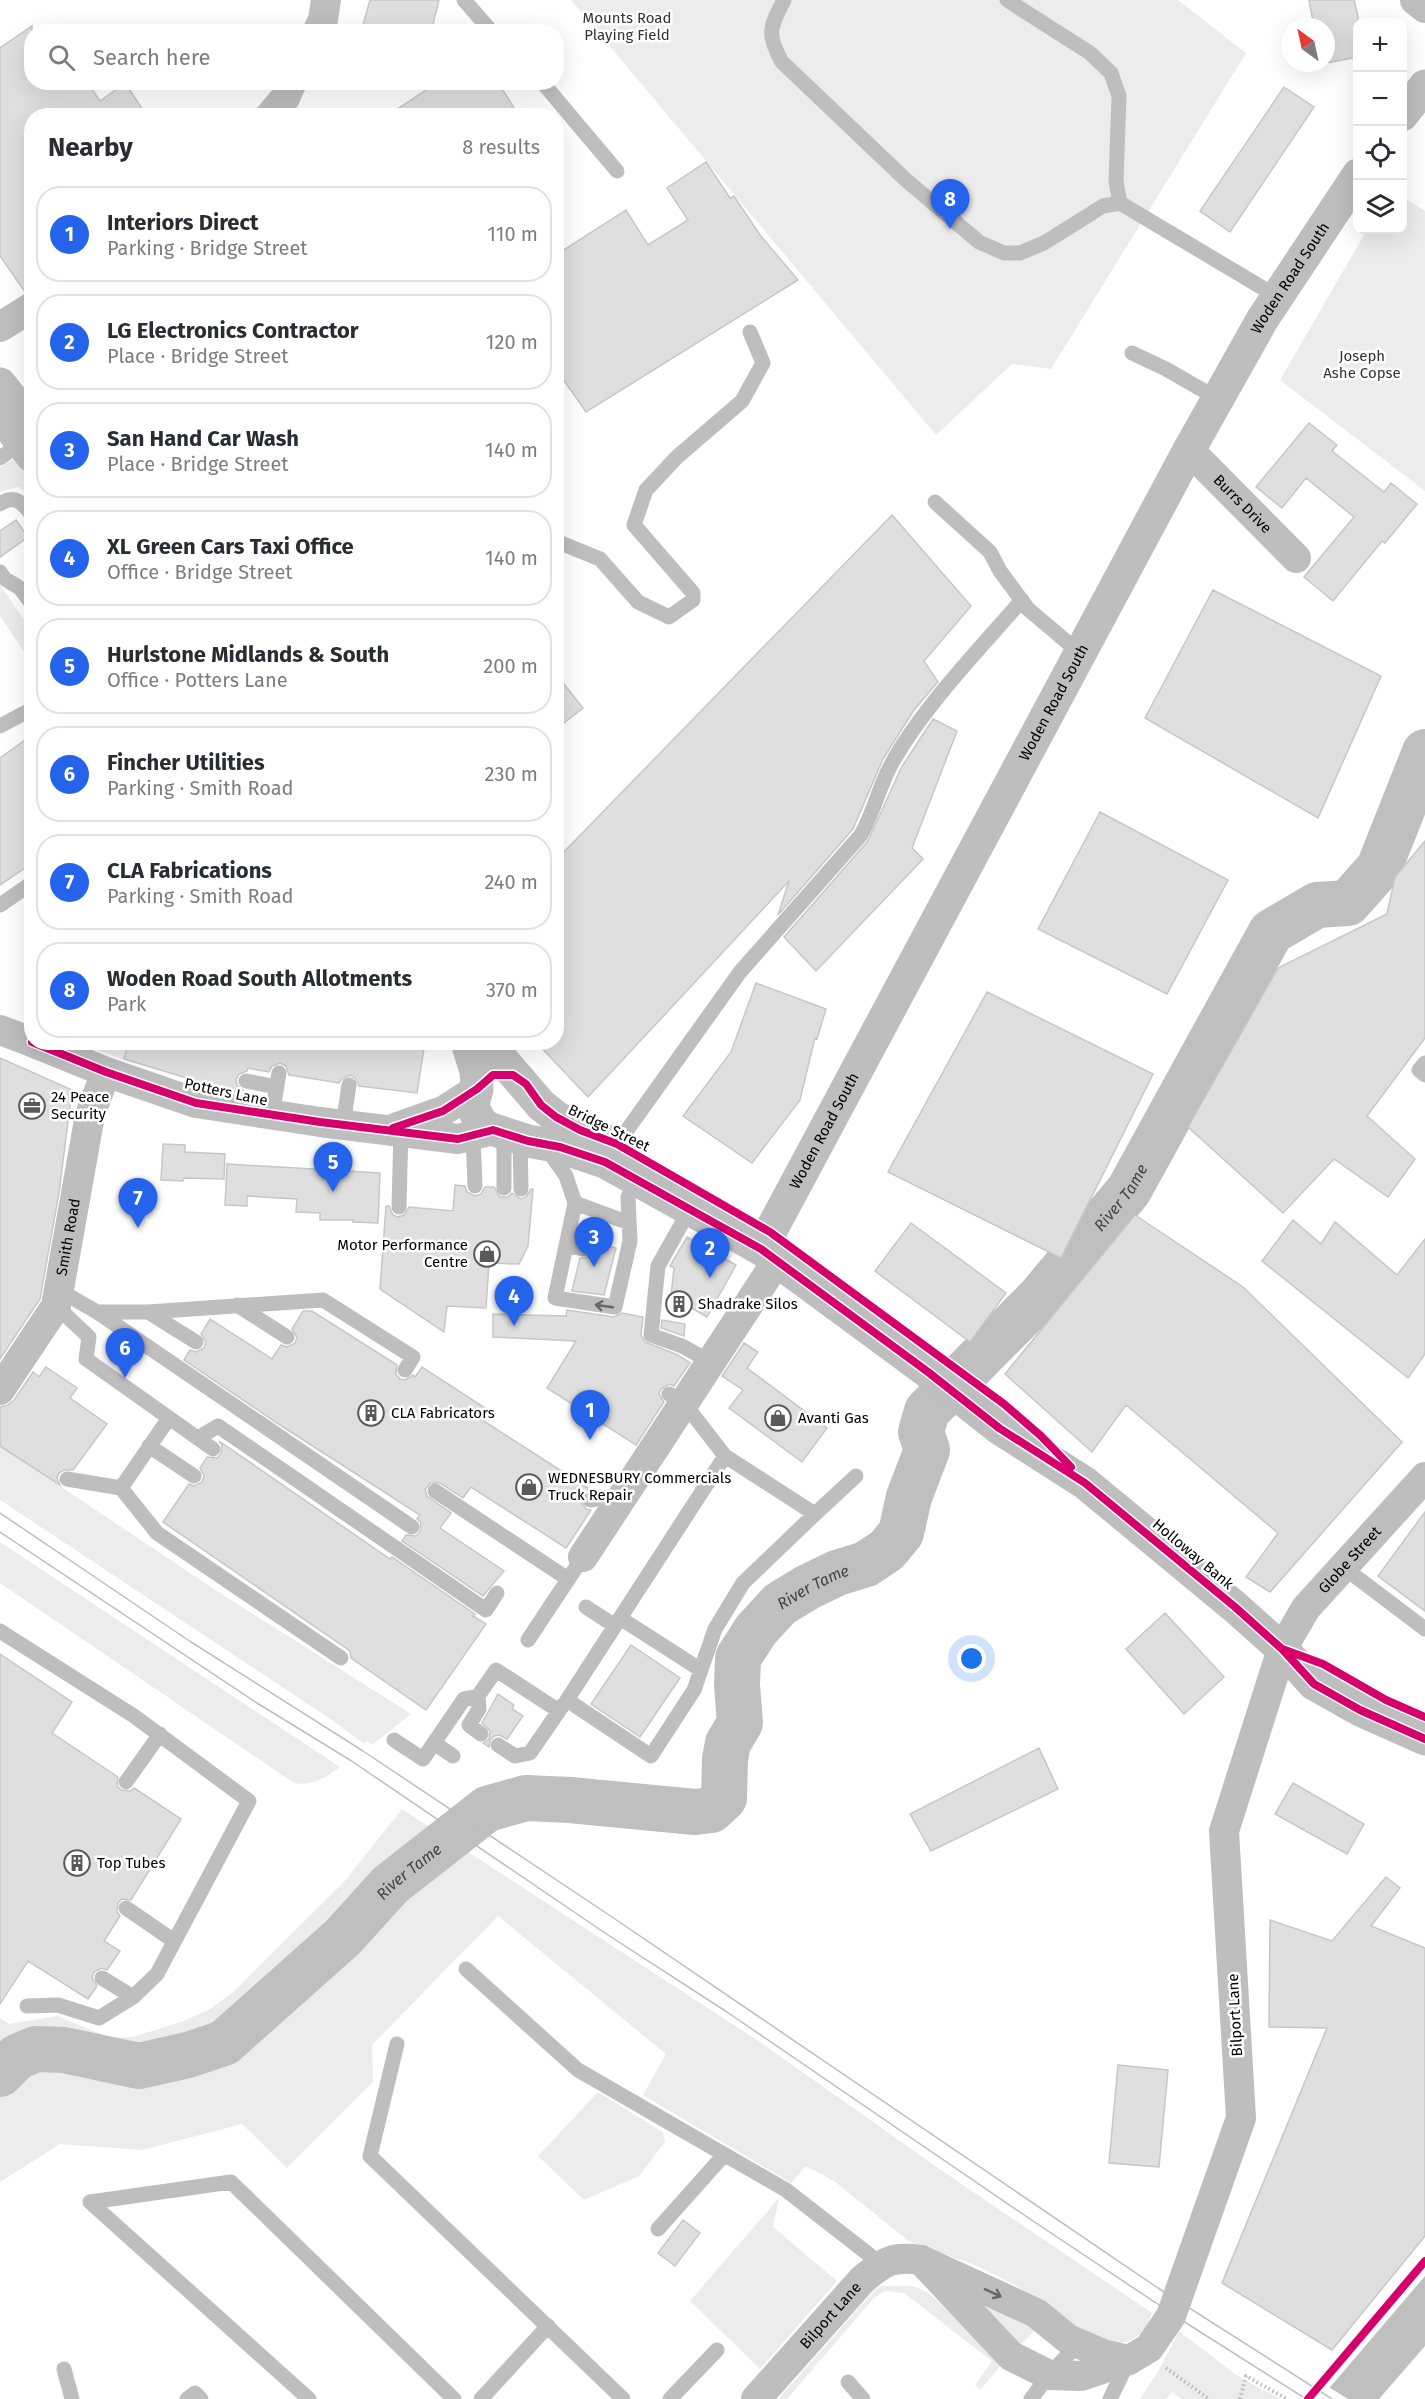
<!DOCTYPE html>
<html lang="en">
<head>
<meta charset="utf-8">
<style>
  body { margin:0; font-family:"Fira Sans",sans-serif; background:#f7f7f7; color:#2b2b33 }
  .controls { position:absolute; right:18px; top:18px; display:grid; overflow:hidden; border-radius:12px; box-shadow:0 6px 24px #0002 }
  .controls button { width:54px; height:54px; display:grid; place-items:center; padding:0; border:0; border-bottom:2px solid #e1e1e2; background:#fff; color:#2b2b33; font:30px sans-serif }
  .compass { position:absolute; left:1281px; top:18px; width:54px; height:54px; border-radius:50%; background:#fff; box-shadow:0 6px 24px #0002; rotate:327deg }
  .you { position:absolute; left:972px; top:1659px; width:21px; height:21px; margin:-15px; border:4px solid #fff; border-radius:50%; background:#1a73e8; box-shadow:0 0 0 9px #1a73e833 }
  .badge { display:grid; place-items:center; width:39px; height:39px; border-radius:50%; background:#2563eb; color:#fff; font-size:20px; font-weight:700 }
  .pin { position:absolute; translate:-50% -50px; filter:drop-shadow(0 2px 3px #0008) }
  .pin::after { content:''; position:absolute; top:32px; width:21px; height:18px; background:inherit; clip-path:polygon(0 0,100% 0,50% 100%) }
  .list { margin:0; padding:0; list-style:none }
  h2 { display:flex; justify-content:space-between; align-items:center; height:78px; margin:0; padding:0 24px; font-size:26px }
  h2 small { font-size:20px; font-weight:400; color:#7c7c81 }
  .list li { display:grid; grid-template-columns:39px 1fr auto; gap:18px; align-items:center; box-sizing:border-box; height:96px; margin:0 12px 12px; padding:0 12px; border:2px solid #e1e1e2; border-radius:24px }
  .list b { display:block; font-size:22px; white-space:nowrap }
  .list p { margin:0; font-size:20px; white-space:nowrap; color:#7c7c81 }
  .list em { font-size:20px; font-style:normal; color:#7c7c81 }
  .icon { flex:none; width:33px; height:33px; fill:none; stroke:currentColor; stroke-width:2; stroke-linecap:round; stroke-linejoin:round }
  .map { position:relative; flex:none; width:1425px; height:2399px; overflow:hidden }
  .search { position:absolute; background:#fff; box-shadow:0 6px 24px #0002; left:24px; top:24px; width:540px; height:66px; display:flex; align-items:center; gap:15px; box-sizing:border-box; padding:0 21px; border-radius:24px; color:#7c7c81; font-size:22px }
  .panel { position:absolute; background:#fff; box-shadow:0 6px 24px #0002; left:24px; top:108px; width:540px; height:942px; border-radius:24px }
  .map>svg:first-child { display:block }
</style>
</head>
<body>
<div class="map">
<svg width="1425" height="2399" viewBox="0 0 1425 2399">
  <rect width="100%" height="100%" fill="#fff"/>
  <path fill="#ececec" d="M571 0H1178L1246 53 1051 369 1012 364 936 435Z
    M1403 197 1425 211V491L1280 380 1367 230H1402Z
    M17 457 31 477V496L18 487 0 492V467Z
    M0 585 31 630V662L0 616Z
    M75 1043H81L83 1046 88 1043H129L124 1059Z
    M0 1446 223 1595 411 1714 372 1745 367 1741 364 1744 332 1720 0 1500Z
    M0 1542 340 1767C325 1778 313 1786 294 1783L0 1583Z
    M402 1809 757 2040 941 2170 1152 2313 1147 2325 1140 2334 1128 2342 1113 2343 1085 2333 1017 2286 975 2265 910 2242 834 2181 806 2166 791 2183 643 2095 666 2054 498 1916 372 2045 373 2082 287 2168 242 2124 142 2150 60 2144 0 2182V2018L9 2024 58 2016 110 2038 133 2037 184 2021 210 2009 232 1993 344 1882Z
    M598 2092 663 2132 665 2142 639 2176 584 2200 538 2156Z
    M779 2198 773 2227 837 2281 760 2369 690 2301Z
    M881 2286H913L929 2293 1003 2363 980 2390 975 2385 992 2361 904 2293 885 2291 873 2299 787 2399H778L874 2291Z
    M981 2302 1036 2328 1021 2345Z
    M1179 2331 1236 2375 1280 2399H1182L1172 2392 1166 2399H1140L1159 2370Z"/>
  <path fill="#bfbfbf" d="M1425 2276V2346L1379 2399H1320Z"/>
  <path fill="#fff" d="M1327 2386 1348 2399H1317Z"/>
  <g fill="none" stroke-linecap="round" stroke-linejoin="round">
    <path stroke="#bfbfbf" stroke-width="46" id="s1" d="M0 2074 17 2057 36 2049 64 2050 139 2066 188 2055 224 2043 343 1937 390 1885 487 1809 526 1798 570 1800 695 1812 711 1810 724 1798 725 1759 728 1743 740 1723 737 1685 738 1658 756 1630 780 1604 808 1587 837 1573 866 1564 887 1550 901 1533 909 1497 927 1450 921 1432 927 1411 1040 1297 1129 1190 1271 932 1317 905 1348 903 1379 868 1425 752"/>
  </g>
  <path fill="#dfdfdf" stroke="#c7c7c7" stroke-width="1.5" d="M370 0H439L431 32H361Z
    M1309 0H1354L1358 16V57L1326 63V27H1314Z
    M32 26V82H87L100 101 125 83 147 116H32V290L25 292 0 256V48Z
    M438 82H498L519 116H387Z
    M1284 87 1314 107 1230 232 1200 211Z
    M706 162 730 198 734 196 760 235 798 280 586 412 556 369V255L626 210 648 245 688 220 667 188Z
    M1309 423 1337 445 1332 451 1384 492 1391 483 1417 504 1385 543 1382 541 1333 601 1304 577 1354 517 1306 478 1282 508 1256 487Z
    M892 515 971 606 924 661 938 682 914 710 883 759 853 829 778 915 789 881 588 1097 536 1042H556V860Z
    M16 520 28 537 0 557V531Z
    M1213 590 1381 676 1318 818 1145 718Z
    M556 674 583 708 556 729Z
    M933 719 957 731 912 848 923 859 816 971 784 937 868 841 901 768Z
    M31 736 32 863 0 885V758Z
    M1100 812 1228 880 1167 994 1038 929Z
    M1425 841V1038L1367 1116 1415 1159 1388 1197 1334 1159 1283 1213 1188 1127 1278 968 1387 914 1395 877Z
    M756 983 826 1009 817 1039 815 1038 800 1100 752 1163 683 1116 731 1052Z
    M987 992 1153 1074 1061 1258 888 1172Z
    M129 1042H425L417 1093 359 1086 355 1078 350 1075 342 1079 339 1083 296 1076 289 1075 286 1066 280 1063 272 1066 269 1072 248 1068 247 1071 239 1074 236 1080 237 1085 244 1091V1093L230 1091 124 1059Z
    M0 1058 72 1090 59 1193 40 1299 0 1359Z
    M163 1144 185 1145V1152L225 1154 224 1179 184 1178 183 1181 161 1180Z
    M227 1164 380 1173 378 1223 353 1222V1220H320V1213L296 1212 297 1199 247 1196V1206L225 1205Z
    M455 1185 465 1186 467 1192 475 1196 481 1194 485 1187H494L500 1197H508L512 1193 521 1199 526 1197 531 1189H533L528 1246 519 1264 489 1263 486 1308 447 1306 444 1332 380 1289 386 1206H389L393 1215 398 1217 404 1215 409 1207 453 1211Z
    M1135 1215 1243 1287 1402 1442 1270 1592 1246 1577 1278 1533 1126 1405 1092 1452 1005 1374Z
    M1293 1220 1321 1244 1335 1222 1397 1275 1425 1239V1354L1408 1378 1262 1261Z
    M911 1223 1006 1293 970 1342 875 1271Z
    M687 1237 736 1265 707 1317 671 1296 674 1268 670 1266Z
    M590 1242 616 1248 604 1295 572 1291 580 1258H586L592 1252Z
    M567 1310 614 1317 622 1313 643 1317 641 1335 645 1342 678 1355 690 1363 674 1386 669 1384 661 1389 659 1394 664 1402 636 1445 547 1388 576 1341 493 1337V1314L566 1316Z
    M303 1311H312L397 1365 396 1374 400 1379 405 1380 413 1375 415 1377 422 1367 485 1408 479 1418 588 1488V1490L581 1496V1502L586 1509 591 1510 566 1548 471 1487 463 1498 440 1483H430L425 1490 427 1496 451 1513 440 1528 504 1571 483 1596 402 1541 406 1535 416 1536 420 1532 421 1523 417 1519 420 1515 277 1423 184 1360 190 1350 196 1352 204 1348 206 1342 201 1334 210 1319 272 1359 281 1345 287 1347 295 1343 297 1337 292 1329Z
    M662 1320 685 1324 684 1336 661 1328Z
    M744 1343 758 1352 747 1368 827 1428 802 1462 729 1408 743 1390 722 1376Z
    M46 1367 77 1388 70 1398 107 1424 73 1470H64L59 1473 57 1478 60 1485 0 1446V1407L8 1405 14 1400 33 1372 39 1377Z
    M219 1441 390 1559 392 1557 475 1614 473 1616 486 1624 426 1710 351 1658 350 1651 163 1522 189 1484 194 1486 202 1482 204 1476 200 1468 207 1457 217 1458 221 1454 222 1445Z
    M1425 1512V1611L1378 1576Z
    M1165 1613 1224 1677 1184 1714 1126 1649Z
    M631 1645 680 1678 640 1737 591 1704Z
    M0 1654 72 1702 52 1733 118 1777 117 1786 121 1790 130 1791 134 1788 181 1819 131 1900 122 1899 118 1903 117 1912 120 1916 104 1941 120 1951 107 1970 102 1968 94 1972 92 1978 97 1986 88 1999 28 1961 0 2004Z
    M498 1694 514 1705 512 1709 523 1716 507 1739 499 1735 494 1736 490 1740 489 1747 483 1743 489 1739 490 1731 482 1723Z
    M1039 1748 1058 1789 931 1851 910 1814Z
    M1293 1783 1364 1824 1347 1854 1275 1814Z
    M1386 1877 1400 1888 1371 1926 1425 1948V2236L1332 2350 1222 2283 1327 2028 1269 2027 1270 1920 1332 1941Z
    M1118 2065 1168 2070 1159 2167 1109 2163Z
    M683 2220 700 2233 675 2266 658 2253Z"/>
  <g fill="none" stroke-linecap="round" stroke-linejoin="round">
    <path stroke="#b9b9b9" stroke-width="4" stroke-dasharray="1.5 3" stroke-linecap="butt" d="M1166 2368 1209 2399
      M1240 2399 1246 2376 1287 2399"/>
    <path stroke="#bebebe" stroke-width="15" d="M464 0 492 32
      M784 0C770 27 766 34 782 62L906 180 979 242 1004 253H1020L1044 243 1103 206 1120 203 1278 297
      M1007 0 1090 53 1111 73 1119 96 1116 181 1120 203
      M542 82 617 171
      M1132 353 1166 369 1218 399
      M0 458 21 443
      M935 502 990 552 1000 571 1028 609 1080 653
      M0 504C14 494 22 502 32 515
      M556 541 600 559 638 602 669 617 693 600V593L634 525 646 490 677 457 742 401 763 363 750 332
      M0 572 5 579 20 588 32 604
      M0 726 32 709
      M0 905 32 883
      M1425 1063 1419 1070 1425 1075
      M246 1081 277 1087
      M272 1115 279 1073
      M343 1125 349 1085
      M473 1136 475 1186
      M520 1138 521 1189
      M560 1147 554 1159 566 1176 575 1203 555 1298 615 1307 630 1241 628 1197 638 1179
      M615 1147 740 972 861 835C874 812 879 786 892 763 923 707 979 650 1022 600
      M504 1188V1133
      M575 1203 629 1223
      M399 1207 401 1129
      M690 1209 658 1266 651 1335 682 1346 711 1362
      M566 1245 583 1249
      M59 1290 97 1312H148L323 1300 413 1357 405 1370
      M237 1305 287 1337
      M56 1306 89 1337 86 1359 213 1449
      M97 1312 412 1527
      M148 1312 196 1342
      M669 1394 684 1403 725 1456 815 1514 743 1583 715 1629 694 1690 651 1756 567 1700 725 1456
      M198 1438 218 1426 486 1610 497 1593
      M149 1446 194 1476
      M67 1479 121 1488 169 1418
      M121 1488 157 1533 341 1658
      M435 1491 568 1579
      M590 1500 622 1495
      M815 1514 856 1476
      M1343 1567 1425 1629
      M586 1607 615 1626
      M620 1618 701 1670
      M0 1631 134 1716 249 1801 157 1974 133 1997 102 1978
      M528 1640 583 1557
      M481 1734 469 1725 479 1709 478 1696 496 1670 559 1711
      M394 1740 423 1759 464 1699 478 1696
      M434 1743 453 1756
      M498 1745 515 1756 530 1753 563 1705
      M126 1782 160 1734
      M126 1908 174 1941
      M466 1969 578 2070 786 2190 881 2264
      M27 2006 58 2005 99 2018 133 1997
      M397 2044 370 2156 623 2399
      M90 2202 231 2182 454 2399
      M90 2202 309 2399
      M658 2229 724 2155
      M64 2369 72 2399
      M848 2382 863 2399
      M187 2399 195 2393 201 2399
      M481 2399 548 2326
      M670 2399 717 2350
      M1031 2399 1049 2375 1079 2343
      M1110 2399 1129 2360"/>
    <g stroke="#bebebe" stroke-width="30">
      <path d="M1415 0 1425 8"/>
      <path d="M317 32 323 20 326 0"/>
      <path d="M270 116 285 98 292 82"/>
      <path d="M0 327 32 307"/>
      <path id="s2" d="M1189 450 1296 558"/>
      <path d="M0 1030 32 1042"/>
      <path d="M32 1042 106 1072 196 1103 320 1122 458 1139 493 1130"/>
      <path d="M395 1128 443 1111 477 1089"/>
      <path id="s3" d="M0 1390 56 1306 90 1115 106 1072"/>
      <path d="M583 1557 777 1261"/>
      <path id="s4" d="M921 2260 1011 2356 1049 2375 1081 2376 1129 2360 1149 2348 1171 2316 1241 2118 1224 1831 1282 1649 1306 1608 1425 1477"/>
      <path id="s5" d="M756 2399 863 2279C885 2261 893 2256 921 2260L1036 2313 1068 2339 1103 2354 1129 2360"/>
    </g>
    <g stroke="#bebebe" stroke-width="33">
      <path d="M1402 115 1425 86"/>
      <path id="s6" d="M761 1249 1189 450 1262 320 1358 175"/>
    </g>
    <path stroke="#bebebe" stroke-width="33" d="M0 384 32 424
      M0 415 32 456
      M467 1042 476 1071 477 1089 473 1104 475 1112 481 1122 488 1128 528 1141 560 1147 605 1162 761 1249 928 1372 999 1428 1085 1483 1235 1607 1282 1649 1314 1684 1360 1710 1425 1739
      M487 1042 541 1105 556 1117 580 1130 619 1146"/>
    <path stroke="#bebebe" stroke-width="1.5" d="M0 1513 191 1642 363 1751 615 1919 1158 2288 1332 2399
      M0 1532 257 1703 350 1760 608 1935 727 2012 1030 2219 1183 2321 1306 2399"/>
    <g stroke="#fff" stroke-width="11">
      <path id="cycleway" d="M32 1042 106 1072 196 1103 320 1122 458 1139 493 1130 528 1141 560 1147 605 1162 761 1249 928 1372 999 1428 1085 1483 1235 1607 1282 1649 1314 1684 1360 1710 1425 1739
        M393 1128 443 1111 477 1089 493 1075H513L526 1084 541 1105 556 1117 580 1130 617 1144 770 1232 1004 1404 1041 1436 1071 1467
        M1285 1650 1323 1664 1386 1700 1425 1717
        M1308 2399 1425 2261"/>
    </g>
    <use href="#cycleway" stroke="#d6006c" stroke-width="8"/>
  </g>
  <defs><path id="oneway-shaft" d="M-6 0H5M1.5-3L5.5 0L1.5 3" fill="none" stroke-width="1.6" stroke-linecap="round" stroke-linejoin="round" transform="scale(1.5)"/></defs>
  <g stroke="#686868">
    <use href="#oneway-shaft" transform="translate(604 1306) rotate(-172)"/>
    <use href="#oneway-shaft" transform="translate(993 2293) rotate(25)"/>
  </g>
  <defs>
    <g id="office-ring" transform="scale(1.35)"><circle r="9.5" fill="#fff" stroke="#595959" stroke-width="1.5"/><path d="M-6-3h4V-5.5h4V-3h4V5H-6ZM-1-4.5V-3h2v-1.5ZM-6 0V1H6V0Z" fill="#595959"/></g>
    <g id="shop-ring" transform="scale(1.35)"><circle r="9.5" fill="#fff" stroke="#595959" stroke-width="1.5"/><path d="M-5-2.5h2.3a2.7 3.5 0 0 1 5.4 0H5L5.5 6h-11ZM-1.5-2.5h3a1.5 2.3 0 0 0-3 0Z" fill="#595959"/></g>
    <g id="building-ring" transform="scale(1.35)"><circle r="9.5" fill="#fff" stroke="#595959" stroke-width="1.5"/><path d="M-4-6H4V6H1V3H-1V6H-4ZM-2.5-4.3h1.7v1.8h-1.7ZM.8-4.3h1.7v1.8H.8ZM-2.5-1h1.7V.8h-1.7ZM.8-1h1.7V.8H.8Z" fill="#595959"/></g>
  </defs>
  <g fill-rule="evenodd">
    <use href="#office-ring" x="32" y="1106"/>
    <use href="#shop-ring" x="487" y="1254"/>
    <use href="#building-ring" x="679" y="1304"/>
    <use href="#building-ring" x="371" y="1413"/>
    <use href="#shop-ring" x="778" y="1418"/>
    <use href="#shop-ring" x="529" y="1487"/>
    <use href="#building-ring" x="77" y="1863"/>
  </g>
  <g text-anchor="middle" dominant-baseline="central" stroke-width="5" stroke-linejoin="round" paint-order="stroke">
    <g font-size="15" fill="#333" stroke="#fff">
      <text x="627" y="18">Mounts Road<tspan x="627" dy="17">Playing Field</tspan></text>
      <text x="1362" y="356">Joseph<tspan x="1362" dy="17">Ashe Copse</tspan></text>
    </g>
    <g font-size="15" fill="#000" stroke="#fff">
      <text stroke="none"><textPath href="#s6" startOffset="1106">Woden Road South</textPath></text>
      <text stroke="none"><textPath href="#s2" startOffset="76">Burrs Drive</textPath></text>
      <text stroke="none"><textPath href="#s6" startOffset="620">Woden Road South</textPath></text>
      <text transform="translate(226 1092) rotate(12)">Potters Lane</text>
      <text transform="translate(609 1128) rotate(26)">Bridge Street</text>
      <text stroke="none"><textPath href="#s6" startOffset="134">Woden Road South</textPath></text>
      <text stroke="none"><textPath href="#s3" startOffset="171">Smith Road</textPath></text>
      <text transform="translate(1193 1554) rotate(40)">Holloway Bank</text>
      <text stroke="none"><textPath href="#s4" startOffset="1120">Globe Street</textPath></text>
      <text transform="translate(1235 2015) rotate(-93)">Bilport Lane</text>
      <text stroke="none"><textPath href="#s5" startOffset="112">Bilport Lane</textPath></text>
    </g>
    <g font-size="15" fill="#000" stroke="#fff" text-anchor="start">
      <text x="51" y="1097">24 Peace<tspan x="51" dy="17">Security</tspan></text>
      <text x="468" y="1245" text-anchor="end">Motor Performance<tspan x="468" dy="17">Centre</tspan></text>
      <text x="698" y="1304">Shadrake Silos</text>
      <text x="391" y="1413">CLA Fabricators</text>
      <text x="798" y="1418">Avanti Gas</text>
      <text x="548" y="1478">WEDNESBURY Commercials<tspan x="548" dy="17">Truck Repair</tspan></text>
      <text x="97" y="1863">Top Tubes</text>
    </g>
    <g font-size="16" font-style="italic" fill="#444" stroke="#fff">
      <text stroke="none"><textPath href="#s1" startOffset="1606">River Tame</textPath></text>
      <text stroke="none"><textPath href="#s1" startOffset="1084">River Tame</textPath></text>
      <text stroke="none"><textPath href="#s1" startOffset="490">River Tame</textPath></text>
    </g>
  </g>
</svg>
<div class="controls">
<button>+</button>
<button>−</button>
<button><svg class="icon" aria-label="locate" viewBox="0 0 24 24"><circle cx="12" cy="12" r="6"/><path d="M12 2v4M12 18v4M2 12h4M18 12h4"/></svg></button>
<button><svg class="icon" aria-label="layers" viewBox="0 0 24 24"><path d="M12 4l9 5-9 5-9-5zM3 14l9 5 9-5"/></svg></button>
</div>
<svg class="compass" viewBox="-18 -18 36 36"><path d="M0-13l5 13h-10z" fill="#e53935"/><path d="M0 13l5-13h-10z" fill="#7c7c81"/></svg>
<div class="you"></div>
<div class="pin badge" style="left:590px;top:1440px">1</div>
<div class="pin badge" style="left:710px;top:1278px">2</div>
<div class="pin badge" style="left:594px;top:1267px">3</div>
<div class="pin badge" style="left:514px;top:1326px">4</div>
<div class="pin badge" style="left:333px;top:1192px">5</div>
<div class="pin badge" style="left:125px;top:1378px">6</div>
<div class="pin badge" style="left:138px;top:1228px">7</div>
<div class="pin badge" style="left:950px;top:229px">8</div>
<div class="search"><svg class="icon" aria-label="search" viewBox="0 0 24 24"><circle cx="10" cy="10" r="6"/><path d="M15 15l6 6"/></svg>Search here</div>
<section class="panel">
<h2>Nearby<small>8 results</small></h2>
<ul class="list">
<li><span class="badge">1</span><div><b>Interiors Direct</b><p>Parking · Bridge Street</p></div><em>110 m</em></li>
<li><span class="badge">2</span><div><b>LG Electronics Contractor</b><p>Place · Bridge Street</p></div><em>120 m</em></li>
<li><span class="badge">3</span><div><b>San Hand Car Wash</b><p>Place · Bridge Street</p></div><em>140 m</em></li>
<li><span class="badge">4</span><div><b>XL Green Cars Taxi Office</b><p>Office · Bridge Street</p></div><em>140 m</em></li>
<li><span class="badge">5</span><div><b>Hurlstone Midlands &amp; South</b><p>Office · Potters Lane</p></div><em>200 m</em></li>
<li><span class="badge">6</span><div><b>Fincher Utilities</b><p>Parking · Smith Road</p></div><em>230 m</em></li>
<li><span class="badge">7</span><div><b>CLA Fabrications</b><p>Parking · Smith Road</p></div><em>240 m</em></li>
<li><span class="badge">8</span><div><b>Woden Road South Allotments</b><p>Park</p></div><em>370 m</em></li>
</ul>
</section>
</div>
</body>
</html>
